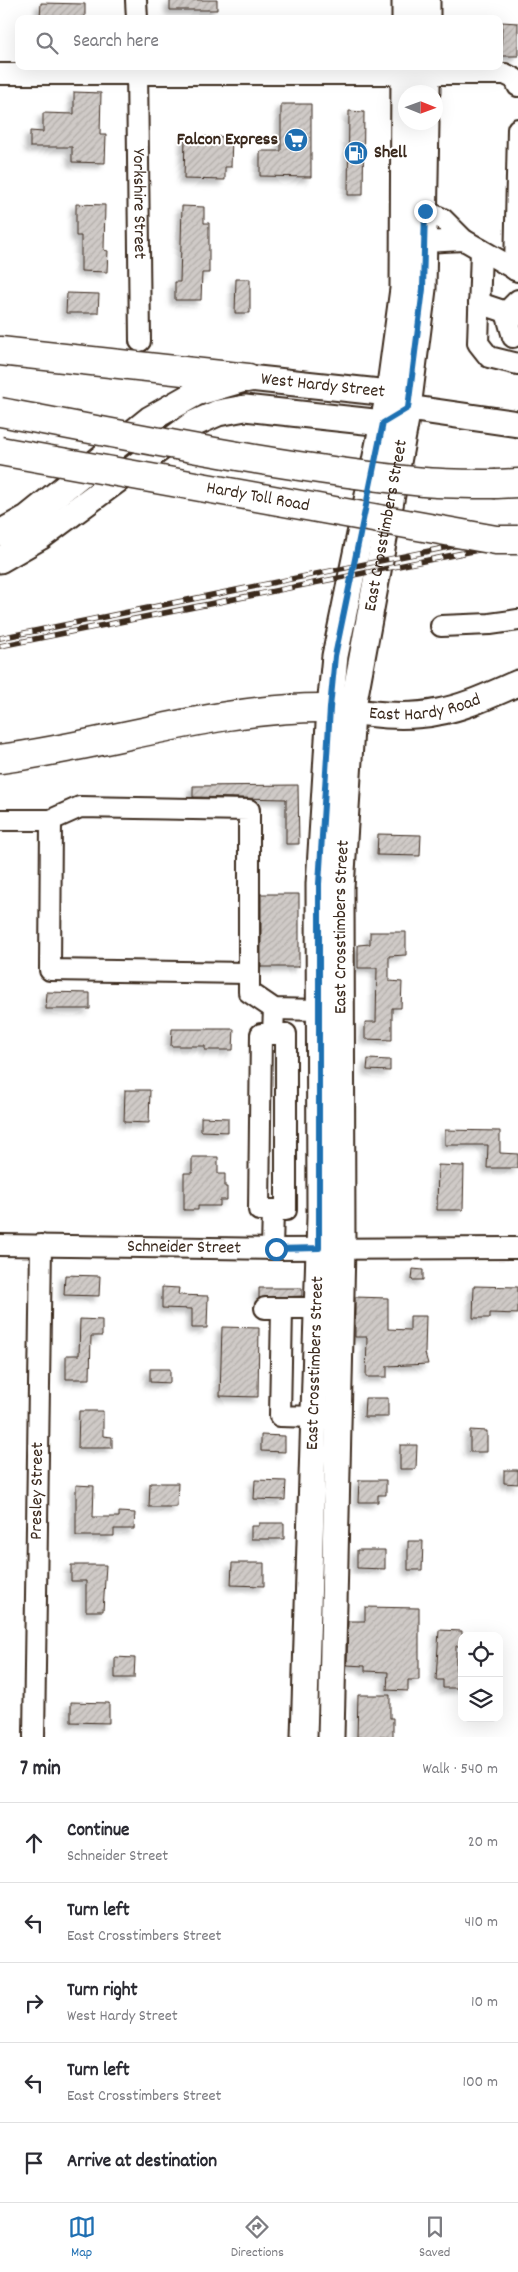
<!DOCTYPE html>
<html lang="en">
<head>
<meta charset="utf-8">
<style>
  body { margin:0; font-family:Dekko,sans-serif; background:#f2f2f3; color:#2b2b33 }
  .controls { position:absolute; right:15px; bottom:15px; display:grid; overflow:hidden; border-radius:10px; box-shadow:0 5px 20px #0002 }
  .controls button { width:45px; height:45px; display:grid; place-items:center; padding:0; border:0; border-bottom:1px solid #e1e1e2; background:#fff; color:#2b2b33; font:25px sans-serif }
  .compass { position:absolute; left:398px; top:85px; width:45px; height:45px; border-radius:50%; background:#fff; box-shadow:0 5px 20px #0002; rotate:91deg }
  .stop { position:absolute; width:15px; height:15px; margin:-11px; border:4px solid #1f6fb2; border-radius:50%; background:#fff }
  .stop.end { background:#1f6fb2; border-color:#fff; box-shadow:0 1px 5px #0008 }
  .list { margin:0; padding:0; list-style:none }
  h2 { display:flex; justify-content:space-between; align-items:center; height:65px; margin:0; padding:0 20px; font-size:21px }
  h2 small { font-size:16px; font-weight:400; color:#7c7c81 }
  .list li { display:grid; grid-template-columns:32px 1fr auto; gap:15px; align-items:center; box-sizing:border-box; height:80px; padding:0 20px; border-top:1px solid #e1e1e2 }
  .list b { display:block; font-size:19px; white-space:nowrap }
  .list p { margin:0; font-size:16px; white-space:nowrap; color:#7c7c81 }
  .list em { font-size:16px; font-style:normal; color:#7c7c81 }
  .icon { flex:none; width:28px; height:28px; fill:none; stroke:currentColor; stroke-width:2; stroke-linecap:round; stroke-linejoin:round }
  .map { position:relative; flex:none; width:518px; height:1737px; overflow:hidden }
  .search { position:absolute; background:#fff; box-shadow:0 5px 20px #0002; left:15px; right:15px; top:15px; height:55px; display:flex; align-items:center; gap:12px; box-sizing:border-box; padding:0 18px; border-radius:10px; color:#7c7c81; font-size:19px }
  .sheet { height:465px; background:#fff }
  nav { display:flex; justify-content:space-around; align-items:center; box-sizing:border-box; height:70px; border-top:1px solid #e1e1e2; background:#fff; font-size:14px; color:#7c7c81 }
  nav a { display:grid; justify-items:center; gap:2px }
  nav .on { color:#1f6fb2 }
  .map>svg:first-child { display:block }
</style>
</head>
<body>
<div class="map">
<svg width="518" height="1737" viewBox="0 0 518 1737">
  <defs>
    <pattern id="building-hatch" width="6" height="6" patternUnits="userSpaceOnUse" patternTransform="scale(1.25)"><rect width="6" height="6" fill="#cfcac7"/><path d="M-1 1l2-2M0 6l6-6M5 7l2-2" fill="none" stroke="#b3aeaa"/></pattern>
    <filter id="shadow"><feDropShadow dx="-4.5" dy="4.5" stdDeviation="2.5" flood-color="#0004"/></filter>
  </defs>
  <rect width="100%" height="100%" fill="#fff"/>
  <filter id="ink" filterUnits="userSpaceOnUse"><feTurbulence type="fractalNoise" baseFrequency=".02" numOctaves="2"/><feDisplacementMap in="SourceGraphic" scale="10" xChannelSelector="R" yChannelSelector="G"/><feConvolveMatrix kernelMatrix="1 2 1 2 8 2 1 2 1" color-interpolation-filters="sRGB"/></filter>
  <g filter="url(#ink)">
    <path fill="url(#building-hatch)" stroke="#3b2a1e" filter="url(#shadow)" d="M170 0H217V10H170Z
      M41 3 85 4V18L40 17Z
      M502 22 518 23V56H501Z
      M74 92 101 93 100 135H106L105 163 72 162V147H30V131L43 132V113L74 114Z
      M281 104H311V177L260 176V151H281Z
      M349 111 364 112 363 195H348Z
      M185 136 232 137 231 167H225V180L184 179Z
      M76 204 105 205 104 250 108 251 107 272 81 271V236H76Z
      M182 206 204 207V223H209V273H202L201 300H175V282H180Z
      M236 279H250V313H235Z
      M67 293 99 294 98 313H66Z
      M298 785 299 844H286V799L193 797V786Z
      M378 834 421 835 420 856 377 855Z
      M261 894H299V967H261Z
      M370 932H406V955L389 956V981L402 982 401 1008H392V1040L365 1039V1022H376L377 968H358V945L370 944Z
      M47 992 90 993V1009H46Z
      M172 1029H234L233 1050H205V1046H171Z
      M368 1059 390 1060V1071L367 1070Z
      M125 1090H150L149 1123 124 1122Z
      M201 1117 228 1118V1132L201 1131Z
      M445 1130 500 1131V1153L518 1154V1168H487L488 1145H445Z
      M192 1157H218V1174H225V1187H227V1200H220V1206H198V1210H184V1173H192Z
      M438 1165 464 1166 463 1210H437Z
      M413 1269 423 1270V1280H412Z
      M65 1275 100 1276 99 1296 64 1295Z
      M474 1286 518 1287V1314L490 1313V1318H473Z
      M162 1287 179 1288 178 1295 208 1296 207 1328H192V1309L162 1308Z
      M259 1288H302V1296L259 1298Z
      M355 1297 388 1298V1329L410 1330V1316H426L425 1353 428 1364 387 1366V1377H366L367 1337H355Z
      M80 1319 102 1320V1336H91L90 1379H66V1355H79Z
      M222 1327 259 1328 258 1397 220 1396Z
      M150 1369H170V1383L150 1382Z
      M365 1398H388V1417H364Z
      M79 1411H103V1436L112 1437V1448H78Z
      M470 1430 487 1431V1452H470Z
      M261 1435 285 1436V1452L261 1451Z
      M400 1445H417L416 1469H400Z
      M504 1470H518V1484L504 1483Z
      M255 1480 286 1481 285 1500 254 1499Z
      M359 1480H386V1495H378V1502H358Z
      M150 1483H178L177 1507H149Z
      M76 1485 94 1486 93 1517H119V1512L135 1513 134 1529H114V1536H76Z
      M259 1523H284V1539H251V1526H259Z
      M408 1541H423L422 1570H408Z
      M357 1550H385V1569L357 1568Z
      M232 1563H264V1586L231 1585Z
      M71 1565H106L103 1611H86V1581H71Z
      M365 1607 419 1608V1680H408V1691L387 1690 388 1672 365 1671V1666L347 1665 348 1621H365Z
      M439 1630 462 1631V1646H456V1671H462V1688H443V1680H436Z
      M115 1657 135 1658 134 1678H115Z
      M358 1695H390V1718H393V1737H357Z
      M71 1702 109 1703V1723L71 1722Z"/>
    <g fill="none" stroke-linecap="round" stroke-linejoin="round">
      <g stroke="#3b2a1e" stroke-width="24">
        <g id="minor">
          <path d="M136 0 137 19"/>
          <path id="s1" d="M137 66 140 341"/>
          <path d="M0 74H505L515 79 518 86"/>
          <path d="M425 211 443 219 464 240 518 271"/>
          <path d="M424 242 464 240"/>
          <path d="M481 250 478 343 489 357 518 364"/>
          <path d="M515 270 518 129"/>
          <path d="M479 303 506 312 518 300"/>
          <path d="M513 337 506 312 517 316"/>
          <path d="M441 626 490 624 518 620"/>
          <path d="M0 820H51L80 807 249 810V992L274 1009 319 1010"/>
          <path d="M51 820 50 970 248 973"/>
          <path d="M273 1034H261L259 1210H286V1034H273L274 1009"/>
          <path id="s2" d="M0 1245 276 1249 518 1248"/>
          <path d="M272 1249 273 1210"/>
          <path d="M265 1308H317"/>
          <path d="M282 1308 280 1416 314 1417"/>
          <path id="s3" d="M34 1737 41 1245"/>
        </g>
      </g>
      <g stroke="#3b2a1e" stroke-width="29">
        <g id="major">
          <path d="M427 0V19"/>
          <path d="M405 19V0"/>
          <path d="M427 92V66"/>
          <path id="s4" d="M0 533 27 518 150 419 196 393 248 378 389 393 408 408 518 424"/>
          <path d="M0 560 40 537 193 424 218 413 245 408 383 423 396 415"/>
          <path id="s5" d="M335 709C368 714 405 719 438 712 466 707 492 694 518 683"/>
          <path id="s6" d="M304 1737 320 1217 319 884 330 708 335 656 389 393 403 289 404 66"/>
          <path id="s7" d="M331 1737 342 1248 341 888 352 712 408 408 423 289 426 122"/>
        </g>
      </g>
      <g stroke="#3b2a1e" stroke-width="31">
        <path id="highway" d="M0 351 248 378
          M496 484 518 483
          M0 759C110 745 218 706 330 708"/>
      </g>
      <use href="#minor" stroke="#fff" stroke-width="20"/>
      <use href="#major" stroke="#fff" stroke-width="25"/>
      <use href="#highway" stroke="#fff" stroke-width="28"/>
      <g stroke="#3b2a1e" stroke-width="5.5">
        <path id="rail" d="M0 638 518 533
          M0 646 518 542"/>
      </g>
      <use href="#rail" stroke="#fff" stroke-width="4" stroke-dasharray="11" stroke-linecap="butt"/>
      <g stroke="#3b2a1e" stroke-width="31" stroke-linecap="butt">
        <g id="highway-bridge">
          <path d="M0 412C141 438 282 468 424 482 448 484 472 484 496 484"/>
          <path id="s8" d="M0 451 496 540H518"/>
        </g>
      </g>
      <use href="#highway-bridge" stroke="#fff" stroke-width="28"/>
    </g>
  </g>
  <g fill="none" stroke-linecap="round" stroke-linejoin="round" filter="url(#ink)">
    <path stroke="#1f6fb2" stroke-width="6" d="M276 1249 319 1248V884L330 708 335 656 383 423 408 408 423 289 425 211"/>
  </g>
  <defs>
    <g id="supermarket-disc" transform="scale(1.25)"><circle r="9.5" fill="#1f6fb2" stroke="#fff"/><path d="M-6-5.5h2.5l.6 2H6L4.5 2H-2.5L-4.4-4H-6ZM-1.5 3.2a1.3 1.3 0 1 0 .1 0ZM3 3.2a1.3 1.3 0 1 0 .1 0Z" fill="#fff"/></g>
    <g id="fuel-disc" transform="scale(1.25)"><circle r="9.5" fill="#1f6fb2" stroke="#fff"/><path d="M-5.5-6h7V0h2V4h1.3V-2.5L3-4.5l.8-.8L6-3V5H2.5V1h-1V6h-7ZM-4.2-4.7v3.2H.2V-4.7Z" fill="#fff"/></g>
  </defs>
  <g fill-rule="evenodd">
    <use href="#supermarket-disc" x="296" y="140"/>
    <use href="#fuel-disc" x="356" y="153"/>
  </g>
  <g text-anchor="middle" dominant-baseline="central" stroke-width="4" stroke-linejoin="round" paint-order="stroke">
    <g font-size="18" font-weight="bold" fill="#3b2a1e" stroke="#fff" text-anchor="end">
      <text x="278" y="140">Falcon Express</text>
      <text x="374" y="153" text-anchor="start">Shell</text>
    </g>
    <g font-size="18" fill="#3b2a1e" stroke="#fff">
      <text stroke="none"><textPath href="#s1" startOffset="138">Yorkshire Street</textPath></text>
      <text stroke="none"><textPath href="#s4" startOffset="371">West Hardy Street</textPath></text>
      <text stroke="none"><textPath href="#s8" startOffset="262">Hardy Toll Road</textPath></text>
      <text stroke="none"><textPath href="#s7" startOffset="1215">East Crosstimbers Street</textPath></text>
      <text stroke="none"><textPath href="#s5" startOffset="91">East Hardy Road</textPath></text>
      <text stroke="none"><textPath href="#s7" startOffset="810">East Crosstimbers Street</textPath></text>
      <text stroke="none"><textPath href="#s2" startOffset="184">Schneider Street</textPath></text>
      <text stroke="none"><textPath href="#s6" startOffset="374">East Crosstimbers Street</textPath></text>
      <text stroke="none"><textPath href="#s3" startOffset="246">Presley Street</textPath></text>
    </g>
  </g>
</svg>
<div class="controls">
<button><svg class="icon" aria-label="locate" viewBox="0 0 24 24"><circle cx="12" cy="12" r="6"/><path d="M12 2v4M12 18v4M2 12h4M18 12h4"/></svg></button>
<button><svg class="icon" aria-label="layers" viewBox="0 0 24 24"><path d="M12 4l9 5-9 5-9-5zM3 14l9 5 9-5"/></svg></button>
</div>
<svg class="compass" viewBox="-18 -18 36 36"><path d="M0-13l5 13h-10z" fill="#e53935"/><path d="M0 13l5-13h-10z" fill="#7c7c81"/></svg>
<div class="stop" style="left:276px;top:1249px"></div>
<div class="stop end" style="left:425px;top:211px"></div>
<div class="search"><svg class="icon" aria-label="search" viewBox="0 0 24 24"><circle cx="10" cy="10" r="6"/><path d="M15 15l6 6"/></svg>Search here</div>
</div>
<section class="sheet">
<h2>7 min<small>Walk · 540 m</small></h2>
<ul class="list">
<li><svg class="icon" aria-label="ahead" viewBox="0 0 24 24"><path d="M12 20V5M6 11l6-6 6 6"/></svg><div><b>Continue</b><p>Schneider Street</p></div><em>20 m</em></li>
<li><svg class="icon" aria-label="left" viewBox="0 0 24 24"><path d="M17 20v-9H6M10 6l-5 5 5 5"/></svg><div><b>Turn left</b><p>East Crosstimbers Street</p></div><em>410 m</em></li>
<li><svg class="icon" aria-label="right" viewBox="0 0 24 24"><path d="M7 20v-9h11M14 6l5 5-5 5"/></svg><div><b>Turn right</b><p>West Hardy Street</p></div><em>10 m</em></li>
<li><svg class="icon" aria-label="left" viewBox="0 0 24 24"><path d="M17 20v-9H6M10 6l-5 5 5 5"/></svg><div><b>Turn left</b><p>East Crosstimbers Street</p></div><em>100 m</em></li>
<li><svg class="icon" aria-label="arrive" viewBox="0 0 24 24"><path d="M6 21V4h12l-3 4 3 4H6"/></svg><div><b>Arrive at destination</b></div></li>
</ul>
</section>
<nav>
<a class="on"><svg class="icon" aria-label="map" viewBox="0 0 24 24"><path d="M3 6l6-2 6 2 6-2v14l-6 2-6-2-6 2zM9 4v14M15 6v14"/></svg>Map</a>
<a><svg class="icon" aria-label="directions" viewBox="0 0 24 24"><path d="M12 3l9 9-9 9-9-9zM9 14v-3h6M13 9l2 2-2 2"/></svg>Directions</a>
<a><svg class="icon" aria-label="saved" viewBox="0 0 24 24"><path d="M7 4h10v16l-5-4-5 4z"/></svg>Saved</a>
</nav>
</body>
</html>
